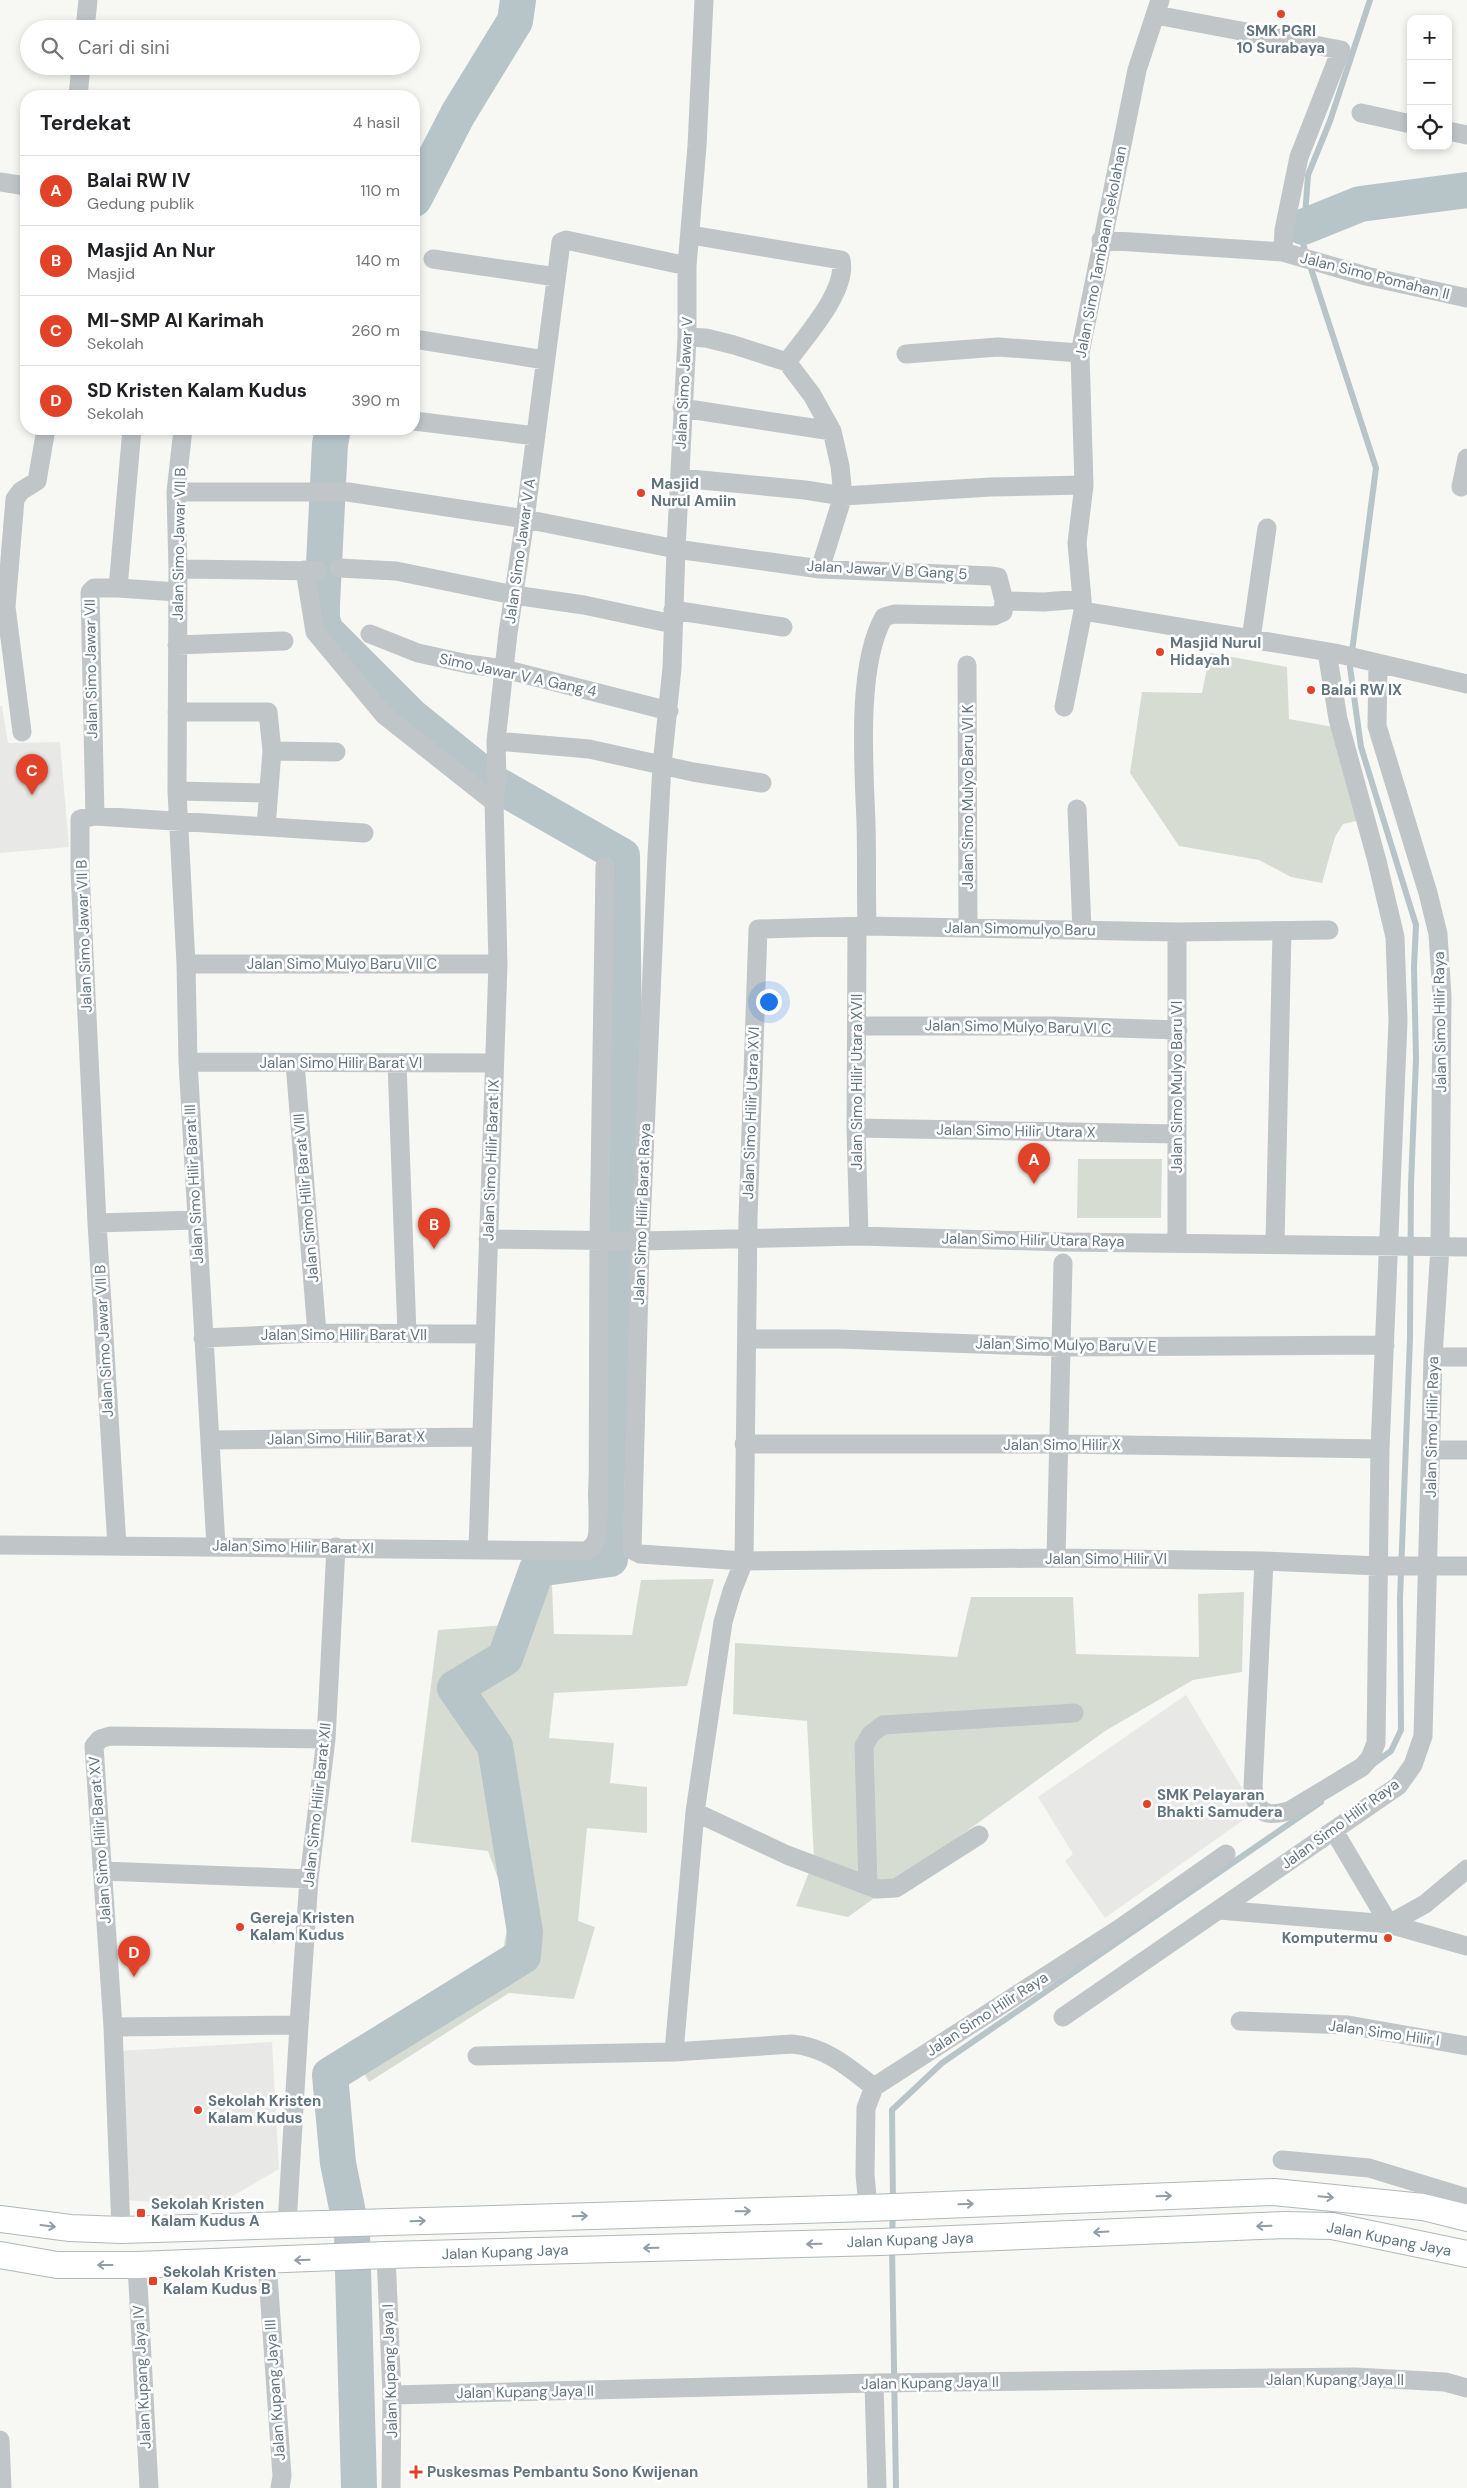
<!DOCTYPE html>
<html lang="id">
<head>
<meta charset="utf-8">
<style>
  body { margin:0; font-family:"DM Sans",sans-serif; background:#f2f2f2; color:#202124 }
  .controls { position:absolute; right:15px; top:15px; display:grid; overflow:hidden; border-radius:10px; box-shadow:0 2px 8px #0003 }
  .controls button { width:45px; height:45px; display:grid; place-items:center; padding:0; border:0; border-bottom:1px solid #e0e0e0; background:#fff; color:#202124; font:25px sans-serif }
  .you { position:absolute; left:768px; top:1001px; width:18px; height:18px; margin:-12px; border:4px solid #fff; border-radius:50%; background:#1a73e8; box-shadow:0 0 0 8px #1a73e833 }
  .badge { display:grid; place-items:center; width:32px; height:32px; border-radius:50%; background:#e24328; color:#fff; font-size:16px; font-weight:700 }
  .pin { position:absolute; translate:-50% -41px; filter:drop-shadow(0 1px 2px #0008) }
  .pin::after { content:''; position:absolute; top:26px; width:18px; height:15px; background:inherit; clip-path:polygon(0 0,100% 0,50% 100%) }
  .list { margin:0; padding:0; list-style:none }
  h2 { display:flex; justify-content:space-between; align-items:center; height:65px; margin:0; padding:0 20px; font-size:21px }
  h2 small { font-size:16px; font-weight:400; color:#757577 }
  .list li { display:grid; grid-template-columns:32px 1fr auto; gap:15px; align-items:center; box-sizing:border-box; height:70px; padding:0 20px; border-top:1px solid #e0e0e0 }
  .list b { display:block; font-size:19px; white-space:nowrap }
  .list p { margin:0; font-size:16px; white-space:nowrap; color:#757577 }
  .list em { font-size:16px; font-style:normal; color:#757577 }
  .icon { flex:none; width:28px; height:28px; fill:none; stroke:currentColor; stroke-width:2; stroke-linecap:round; stroke-linejoin:round }
  .map { position:relative; flex:none; width:1467px; height:2488px; overflow:hidden }
  .search { position:absolute; background:#fff; box-shadow:0 2px 8px #0003; left:20px; top:20px; width:400px; height:55px; display:flex; align-items:center; gap:12px; box-sizing:border-box; padding:0 18px; border-radius:28px; color:#757577; font-size:19px }
  .panel { position:absolute; background:#fff; box-shadow:0 2px 8px #0003; left:20px; top:90px; width:400px; height:345px; border-radius:20px }
  .map>svg:first-child { display:block }
</style>
</head>
<body>
<div class="map">
<svg width="1467" height="2488" viewBox="0 0 1467 2488">
  <rect width="100%" height="100%" fill="#f7f7f4"/>
  <path fill="#e8e8e7" d="M0 706H2L8 743 60 742 69 847 0 853Z
    M1186 1695 1256 1811 1105 1918 1065 1861 1073 1854 1038 1797Z
    M272 2042 279 2169 214 2207 126 2200 118 2051Z"/>
  <path fill="#d7dcd3" d="M1210 653 1287 667 1289 719 1339 728 1365 819 1343 824 1335 837 1322 883 1291 877 1259 860 1179 846 1130 773 1142 692 1202 693Z
    M1078 1159H1162L1161 1218H1077Z
    M714 1579 687 1686 554 1693 549 1738 614 1743 610 1783 647 1787V1833L587 1828 578 1921 595 1927 574 1999 509 1993 369 2082 347 2043 502 1956 510 1911 488 1851 411 1842 438 1630 506 1625 512 1586 552 1585 554 1634 632 1635 641 1580Z
    M1244 1592 1242 1672 1193 1680 1105 1731 848 1917 796 1906 814 1859 807 1721 733 1714 735 1643 957 1657 971 1597H1073L1076 1654 1199 1657 1198 1594Z"/>
  <g fill="none" stroke-linecap="round" stroke-linejoin="round">
    <path stroke="#b7c5c8" stroke-width="6" d="M1370 0 1330 121 1308 175 1303 244 1376 468 1350 667 1361 747 1416 925 1414 967 1416 1059 1411 1184 1410 1338 1400 1599 1401 1730 1391 1751 1373 1764
      M893 2202 892 2110 942 2063 1321 1802
      M892 2237 893 2212
      M892 2247 896 2488"/>
    <path stroke="#b7c5c8" stroke-width="36" d="M414 199 458 114 515 21 518 0
      M1303 227 1360 204 1467 190
      M333 429 330 444 322 604V620L326 631 411 716 494 783 622 856 625 1147 606 1495 610 1559 537 1569 505 1658 455 1688 495 1746 525 1932 523 1956 330 2075 338 2163 352 2233 359 2488"/>
    <g stroke="#b0b7bb" stroke-width="28">
      <path id="secondary" d="M0 2219 70 2228 121 2230 868 2208 1274 2192 1423 2207 1467 2218
        M0 2255 57 2265H137L386 2255 880 2242 1285 2225 1332 2226 1467 2254"/>
    </g>
    <path stroke="#c0c5c8" stroke-width="19" d="M704 0 697 146 687 266V337L676 549 672 668 662 765 657 856 640 1249 632 1550 640 1554 744 1561 1056 1558 1264 1561 1379 1566H1467
      M1160 0 1137 70 1080 353 1084 485 1077 543 1083 611 1335 653 1467 684
      M1156 15 1341 50 1299 157 1284 230 1283 252
      M85 29 88 0
      M78 96 81 66
      M1361 113 1411 124
      M1448 131 1467 135
      M0 182 26 186
      M691 235 841 260C848 291 804 338 787 362
      M1101 240 1283 252 1366 276 1467 298
      M433 259 556 277
      M687 337 706 338 734 345 787 362 812 395 832 431 840 466 843 496 820 569
      M414 339 545 360
      M906 354 998 347 1080 353
      M682 408 832 431
      M414 421 536 436
      M183 429 176 492 178 569 177 791 186 964 188 1062 216 1546
      M680 478 805 490 843 496 991 487 1084 485
      M1461 487 1467 458
      M176 492H348L525 519 676 549 820 569 992 576 998 577 1004 601 1044 602 1081 599
      M339 568 396 571 514 595 584 605 673 624
      M178 569 318 571
      M305 570 315 632 384 715 494 802
      M118 588 178 592
      M673 610 783 627
      M370 634 418 653 468 664 504 669 669 711
      M1251 639 1267 528
      M177 645 284 641
      M967 665 968 928
      M1064 707 1083 611
      M177 712H268L272 751 266 827
      M22 732 6 607 15 499 21 491 37 481 46 429
      M496 741 589 749 693 772 762 783
      M272 751 336 752
      M177 791 268 793
      M1077 809 1082 930
      M95 816 90 592 94 588H118L132 429
      M867 926C866 892 867 857 866 823 864 768 856 665 884 617L894 614 994 616 1003 612 1004 601
      M857 927 856 1128 859 1236
      M186 964H498
      M858 1026H1055L1178 1030
      M188 1062 494 1063
      M295 1063 317 1333
      M397 1063 407 1334
      M856 1128 1177 1134
      M97 1223 196 1220
      M488 1239 641 1241 859 1236 1063 1242 1467 1247
      M1177 1242V932
      M1275 1244 1282 931
      M203 1338 317 1333 485 1334
      M747 1339H839L1062 1347 1385 1345
      M1433 1357H1467
      M211 1440 482 1437
      M744 1444H1060L1380 1449
      M1431 1450H1467
      M0 1545 586 1551C595 1546 597 1541 598 1531L599 1241 605 866
      M117 1546 97 1223 80 871V819L95 816 364 833
      M478 1549 498 964 494 802 497 781 496 741 508 633 525 519 561 242 566 240 687 266
      M1056 1558 1063 1263
      M1264 1561 1253 1787C1256 1814 1266 1818 1291 1810L1362 1767 1370 1758 1376 1743 1380 1449 1398 1021 1395 937 1377 861 1338 719 1327 652
      M695 1812 787 1855 877 1889 896 1888 979 1835
      M1334 1831 1389 1924
      M1467 1869 1425 1904 1389 1924 1467 1946
      M103 1871 309 1879
      M868 1886 864 1746 871 1734 883 1725 1074 1713
      M1219 1910 1389 1924
      M1063 2017 1398 1786 1413 1765 1423 1736 1433 1357 1440 1247 1442 996 1438 934 1428 893 1377 726 1378 664
      M1240 2021 1348 2025 1467 2046
      M113 2027 299 2025 309 1879 326 1739 336 1547
      M674 2052 695 1812 723 1622 732 1591 744 1561 748 1218 758 929 867 926 1177 932 1329 930
      M477 2056 674 2052 792 2044C826 2047 848 2067 874 2087
      M1282 2160 1369 2168 1467 2198
      M868 2208 865 2174 866 2108 874 2087 1119 1929 1226 1854
      M287 2224 299 2025
      M121 2230 113 2027 94 1746 100 1739 110 1736 326 1739
      M386 2255 392 2395 391 2488
      M267 2261 282 2476 280 2488
      M137 2265 149 2488
      M874 2383 877 2488
      M392 2395 874 2383 1355 2377 1445 2382 1467 2388
      M0 2440 2 2488"/>
    <use href="#secondary" stroke="#fff" stroke-width="26"/>
  </g>
  <defs><path id="oneway-shaft" d="M-6 0H5M1.5-3L5.5 0L1.5 3" fill="none" stroke-width="1.6" stroke-linecap="round" stroke-linejoin="round" transform="scale(1.25)"/></defs>
  <g stroke="#919ea5">
    <use href="#oneway-shaft" transform="translate(1164 2196) rotate(-2)"/>
    <use href="#oneway-shaft" transform="translate(1326 2197) rotate(5)"/>
    <use href="#oneway-shaft" transform="translate(966 2204) rotate(-2)"/>
    <use href="#oneway-shaft" transform="translate(743 2211) rotate(-1)"/>
    <use href="#oneway-shaft" transform="translate(580 2216) rotate(-2)"/>
    <use href="#oneway-shaft" transform="translate(418 2221) rotate(-2)"/>
    <use href="#oneway-shaft" transform="translate(48 2226) rotate(7)"/>
    <use href="#oneway-shaft" transform="translate(1264 2226) rotate(178)"/>
    <use href="#oneway-shaft" transform="translate(1101 2232) rotate(177)"/>
    <use href="#oneway-shaft" transform="translate(814 2244) rotate(179)"/>
    <use href="#oneway-shaft" transform="translate(651 2248) rotate(179)"/>
    <use href="#oneway-shaft" transform="translate(302 2260) rotate(178)"/>
    <use href="#oneway-shaft" transform="translate(105 2265) rotate(-180)"/>
  </g>
  <g fill="#e24328" stroke="#fff" stroke-width="2">
    <circle cx="1281" cy="14" r="5"/>
    <circle cx="641" cy="493" r="5"/>
    <circle cx="1160" cy="652" r="5"/>
    <circle cx="1311" cy="690" r="5"/>
    <circle cx="1147" cy="1804" r="5"/>
    <circle cx="240" cy="1927" r="5"/>
    <circle cx="1388" cy="1938" r="5"/>
    <circle cx="198" cy="2110" r="5"/>
    <rect x="136" y="2208" width="10" height="10" rx="2.5"/>
    <rect x="148" y="2276" width="10" height="10" rx="2.5"/>
    <path d="M413.5 2464.5h5v5h5v5h-5v5h-5v-5h-5v-5h5z"/>
  </g>
  <g text-anchor="middle" dominant-baseline="central" stroke-width="5" stroke-linejoin="round" paint-order="stroke">
    <g font-size="15" font-weight="bold" fill="#62757f" stroke="#fff" text-anchor="start">
      <text x="1281" y="31" text-anchor="middle">SMK PGRI<tspan x="1281" dy="17">10 Surabaya</tspan></text>
      <text x="651" y="484">Masjid<tspan x="651" dy="17">Nurul Amiin</tspan></text>
      <text x="1170" y="643">Masjid Nurul<tspan x="1170" dy="17">Hidayah</tspan></text>
      <text x="1321" y="690">Balai RW IX</text>
      <text x="1157" y="1795">SMK Pelayaran<tspan x="1157" dy="17">Bhakti Samudera</tspan></text>
      <text x="250" y="1918">Gereja Kristen<tspan x="250" dy="17">Kalam Kudus</tspan></text>
      <text x="1378" y="1938" text-anchor="end">Komputermu</text>
      <text x="208" y="2101">Sekolah Kristen<tspan x="208" dy="17">Kalam Kudus</tspan></text>
      <text x="151" y="2204">Sekolah Kristen<tspan x="151" dy="17">Kalam Kudus A</tspan></text>
      <text x="163" y="2272">Sekolah Kristen<tspan x="163" dy="17">Kalam Kudus B</tspan></text>
      <text x="427" y="2472">Puskesmas Pembantu Sono Kwijenan</text>
    </g>
    <g font-size="15" fill="#62757f" stroke="#fff">
      <text transform="translate(1101 252) rotate(-79)">Jalan Simo Tambaan Sekolahan</text>
      <text transform="translate(1375 276) rotate(14)">Jalan Simo Pomahan II</text>
      <text transform="translate(684 383) rotate(-87)">Jalan Simo Jawar V</text>
      <text transform="translate(179 544) rotate(-89)">Jalan Simo Jawar VII B</text>
      <text transform="translate(520 551) rotate(-82)">Jalan Simo Jawar V A</text>
      <text transform="translate(887 570) rotate(3)">Jalan Jawar V B Gang 5</text>
      <text transform="translate(91 669) rotate(-91)">Jalan Simo Jawar VII</text>
      <text transform="translate(518 675) rotate(12)">Simo Jawar V A Gang 4</text>
      <text transform="translate(968 797) rotate(-90)">Jalan Simo Mulyo Baru VI K</text>
      <text transform="translate(1020 929) rotate(1)">Jalan Simomulyo Baru</text>
      <text transform="translate(84 936) rotate(-92)">Jalan Simo Jawar VII B</text>
      <text x="342" y="964">Jalan Simo Mulyo Baru VII C</text>
      <text transform="translate(1440 1022) rotate(-91)">Jalan Simo Hilir Raya</text>
      <text transform="translate(1018 1027) rotate(1)">Jalan Simo Mulyo Baru VI C</text>
      <text x="341" y="1063">Jalan Simo Hilir Barat VI</text>
      <text transform="translate(857 1082) rotate(-90)">Jalan Simo Hilir Utara XVII</text>
      <text transform="translate(1177 1087) rotate(-90)">Jalan Simo Mulyo Baru VI</text>
      <text transform="translate(751 1113) rotate(-88)">Jalan Simo Hilir Utara XVI</text>
      <text transform="translate(1016 1131) rotate(1)">Jalan Simo Hilir Utara X</text>
      <text transform="translate(491 1160) rotate(-88)">Jalan Simo Hilir Barat IX</text>
      <text transform="translate(194 1184) rotate(-93)">Jalan Simo Hilir Barat III</text>
      <text transform="translate(306 1198) rotate(-95)">Jalan Simo Hilir Barat VIII</text>
      <text transform="translate(642 1214) rotate(-88)">Jalan Simo Hilir Barat Raya</text>
      <text transform="translate(1033 1240) rotate(1)">Jalan Simo Hilir Utara Raya</text>
      <text x="344" y="1335">Jalan Simo Hilir Barat VII</text>
      <text transform="translate(104 1341) rotate(-93)">Jalan Simo Jawar VII B</text>
      <text transform="translate(1066 1345) rotate(1)">Jalan Simo Mulyo Baru V E</text>
      <text transform="translate(1432 1427) rotate(-89)">Jalan Simo Hilir Raya</text>
      <text transform="translate(346 1438) rotate(-1)">Jalan Simo Hilir Barat X</text>
      <text x="1062" y="1445">Jalan Simo Hilir X</text>
      <text transform="translate(293 1547) rotate(1)">Jalan Simo Hilir Barat XI</text>
      <text x="1106" y="1559">Jalan Simo Hilir VI</text>
      <text transform="translate(317 1805) rotate(-84)">Jalan Simo Hilir Barat XII</text>
      <text transform="translate(1340 1824) rotate(-36)">Jalan Simo Hilir Raya</text>
      <text transform="translate(100 1840) rotate(-94)">Jalan Simo Hilir Barat XV</text>
      <text transform="translate(987 2014) rotate(-33)">Jalan Simo Hilir Raya</text>
      <text transform="translate(1384 2033) rotate(8)">Jalan Simo Hilir I</text>
      <text transform="translate(1389 2239) rotate(11)">Jalan Kupang Jaya</text>
      <text transform="translate(910 2240) rotate(-2)">Jalan Kupang Jaya</text>
      <text transform="translate(505 2252) rotate(-2)">Jalan Kupang Jaya</text>
      <text transform="translate(390 2371) rotate(-92)">Jalan Kupang Jaya I</text>
      <text transform="translate(142 2377) rotate(-93)">Jalan Kupang Jaya IV</text>
      <text x="1335" y="2380">Jalan Kupang Jaya II</text>
      <text transform="translate(930 2383) rotate(-1)">Jalan Kupang Jaya II</text>
      <text transform="translate(275 2390) rotate(-94)">Jalan Kupang Jaya III</text>
      <text transform="translate(525 2392) rotate(-1)">Jalan Kupang Jaya II</text>
    </g>
  </g>
</svg>
<div class="controls">
<button>+</button>
<button>−</button>
<button><svg class="icon" aria-label="locate" viewBox="0 0 24 24"><circle cx="12" cy="12" r="6"/><path d="M12 2v4M12 18v4M2 12h4M18 12h4"/></svg></button>
</div>
<div class="you"></div>
<div class="pin badge" style="left:1034px;top:1184px">A</div>
<div class="pin badge" style="left:434px;top:1249px">B</div>
<div class="pin badge" style="left:32px;top:795px">C</div>
<div class="pin badge" style="left:134px;top:1977px">D</div>
<div class="search"><svg class="icon" aria-label="search" viewBox="0 0 24 24"><circle cx="10" cy="10" r="6"/><path d="M15 15l6 6"/></svg>Cari di sini</div>
<section class="panel">
<h2>Terdekat<small>4 hasil</small></h2>
<ul class="list">
<li><span class="badge">A</span><div><b>Balai RW IV</b><p>Gedung publik</p></div><em>110 m</em></li>
<li><span class="badge">B</span><div><b>Masjid An Nur</b><p>Masjid</p></div><em>140 m</em></li>
<li><span class="badge">C</span><div><b>MI-SMP Al Karimah</b><p>Sekolah</p></div><em>260 m</em></li>
<li><span class="badge">D</span><div><b>SD Kristen Kalam Kudus</b><p>Sekolah</p></div><em>390 m</em></li>
</ul>
</section>
</div>
</body>
</html>
